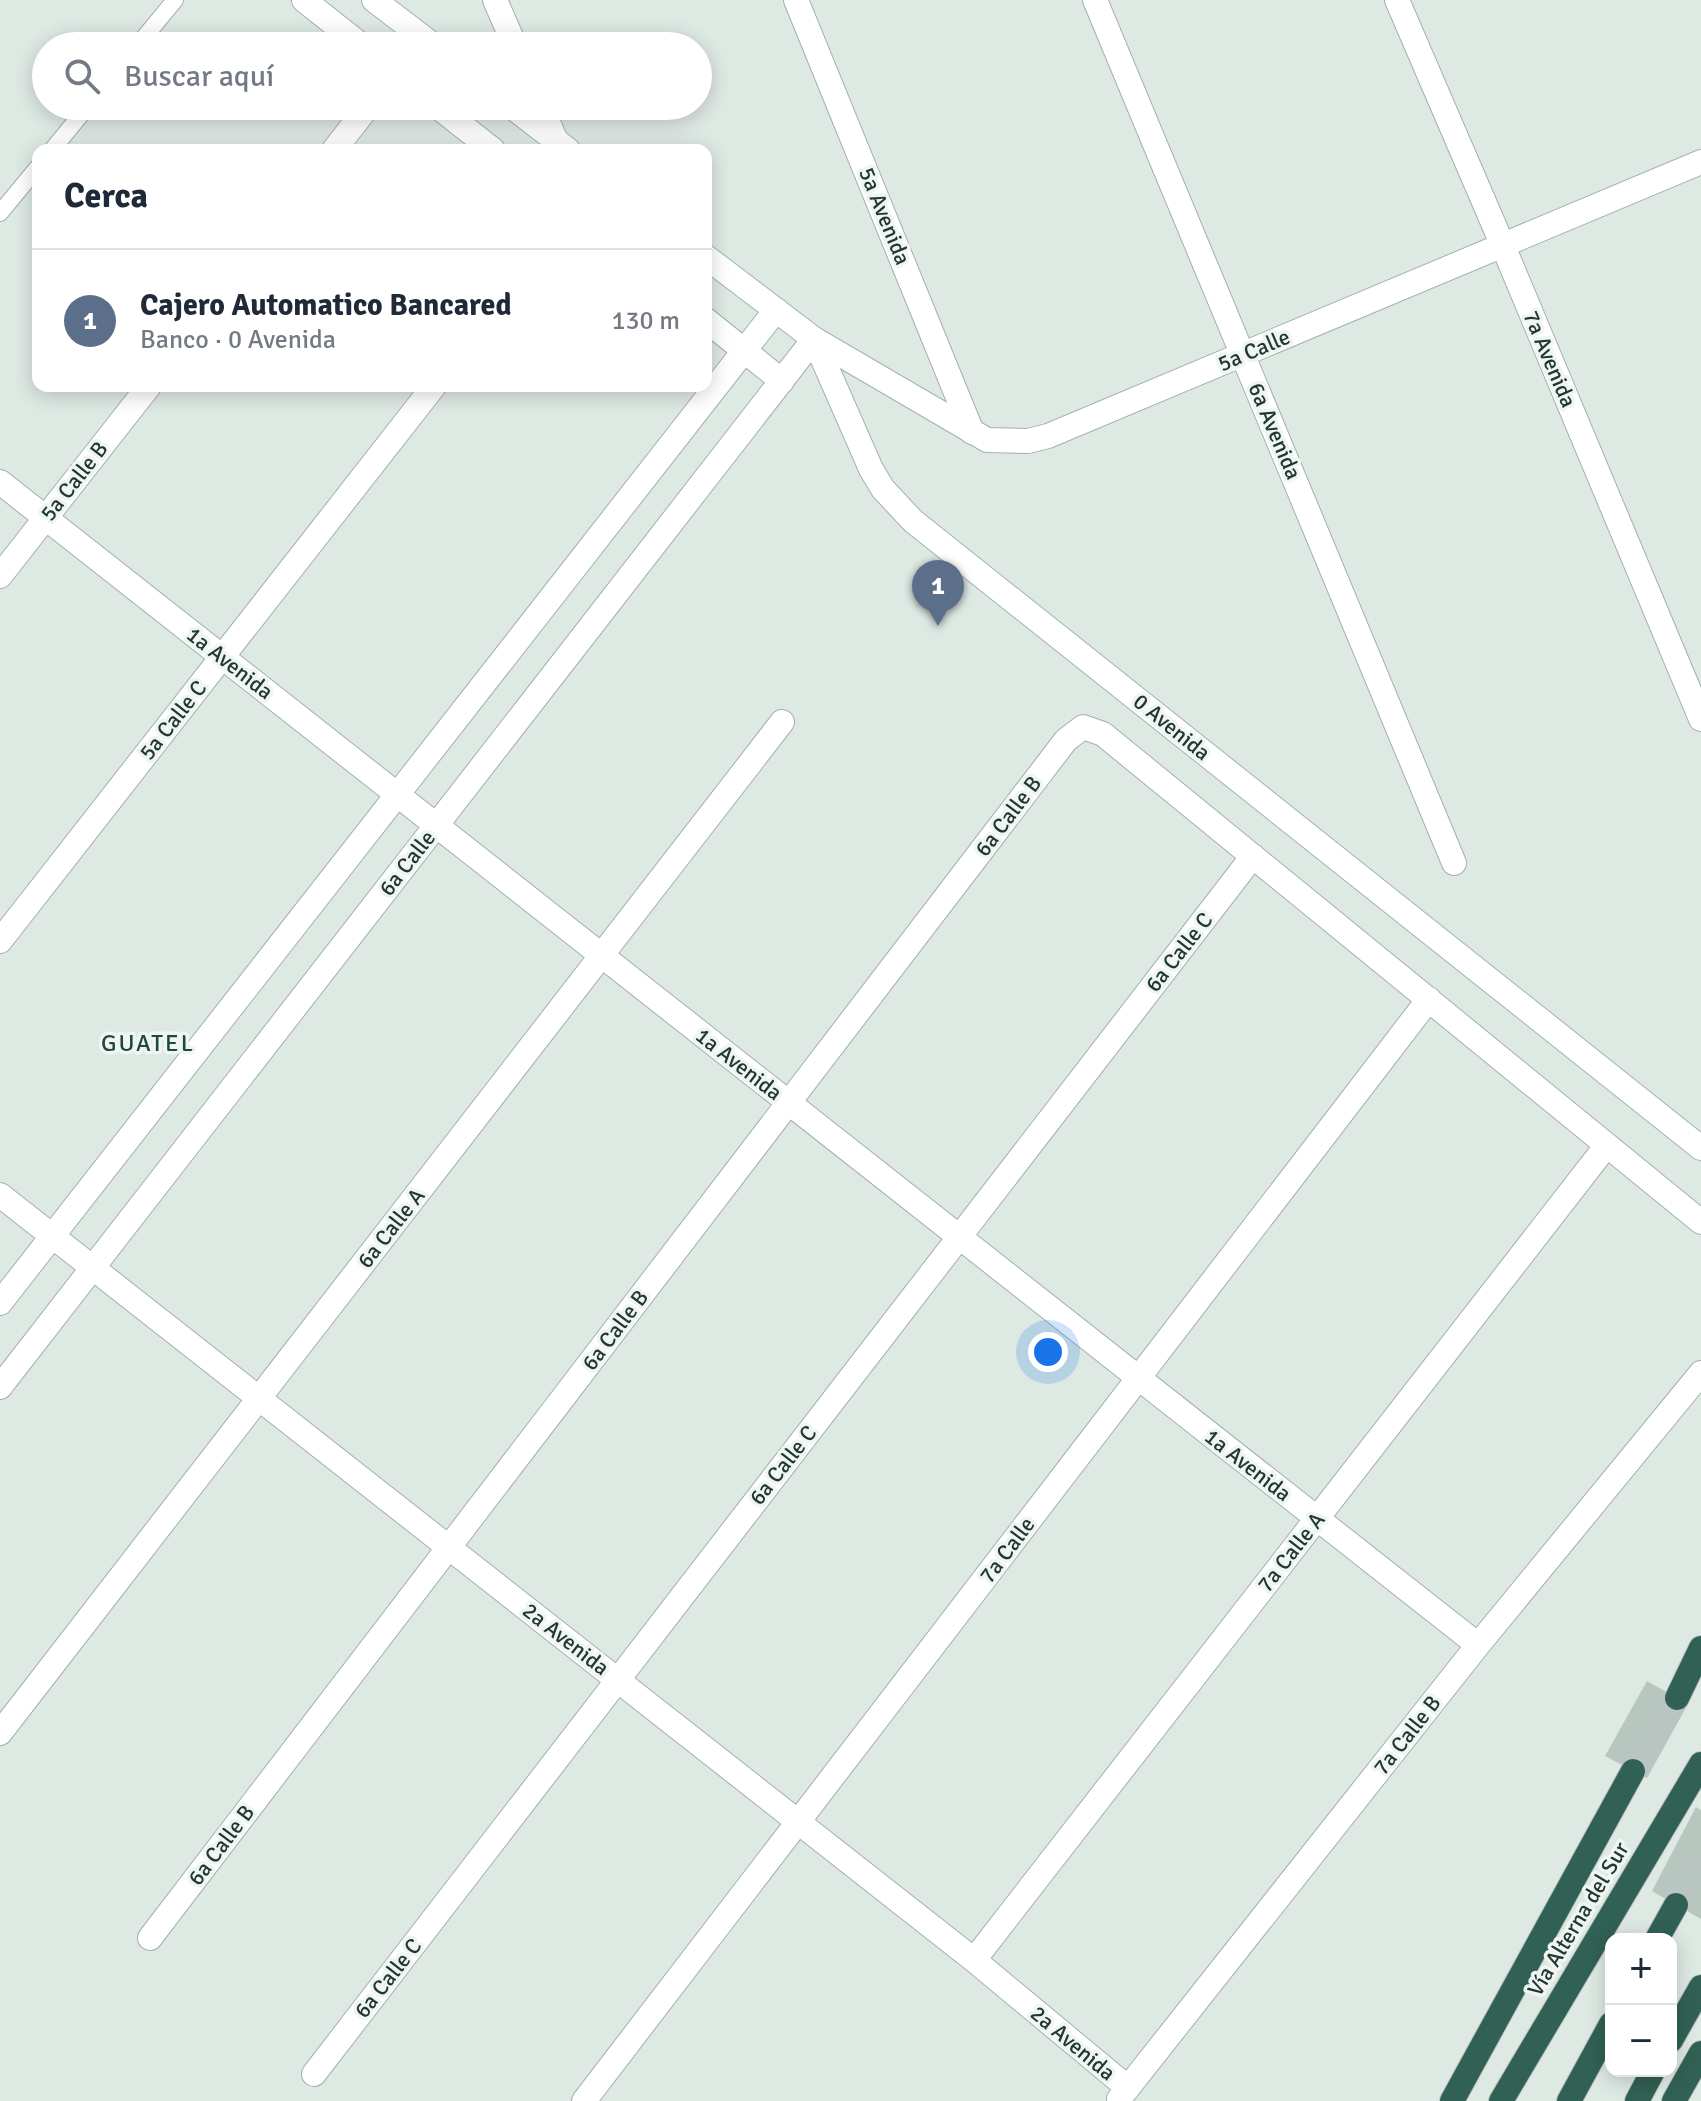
<!DOCTYPE html>
<html lang="es">
<head>
<meta charset="utf-8">
<style>
  body { margin:0; font-family:Signika,sans-serif; background:#f2f2f3; color:#1f2937 }
  .controls { position:absolute; right:24px; bottom:24px; display:grid; overflow:hidden; border-radius:16px; box-shadow:0 4px 20px #0003 }
  .controls button { width:72px; height:72px; display:grid; place-items:center; padding:0; border:0; border-bottom:2px solid #e0e1e3; background:#fff; color:#1f2937; font:40px sans-serif }
  .you { position:absolute; left:1048px; top:1352px; width:28px; height:28px; margin:-20px; border:6px solid #fff; border-radius:50%; background:#1a73e8; box-shadow:0 0 0 12px #1a73e833 }
  .badge { display:grid; place-items:center; width:52px; height:52px; border-radius:50%; background:#7c3aed; color:#fff; font-size:26px; font-weight:700 }
  .pin { position:absolute; translate:-50% -66px; filter:drop-shadow(0 2px 4px #0008) }
  .pin::after { content:''; position:absolute; top:42px; width:28px; height:24px; background:inherit; clip-path:polygon(0 0,100% 0,50% 100%) }
  .list { margin:0; padding:0; list-style:none }
  h2 { display:flex; justify-content:space-between; align-items:center; height:104px; margin:0; padding:0 32px; font-size:34px }
  h2 small { font-size:26px; font-weight:400; color:#747a83 }
  .list li { display:grid; grid-template-columns:52px 1fr auto; gap:24px; align-items:center; box-sizing:border-box; height:144px; padding:0 32px; border-top:2px solid #e0e1e3 }
  .list b { display:block; font-size:30px; white-space:nowrap }
  .list p { margin:0; font-size:26px; white-space:nowrap; color:#747a83 }
  .list em { font-size:26px; font-style:normal; color:#747a83 }
  .icon { flex:none; width:44px; height:44px; fill:none; stroke:currentColor; stroke-width:2; stroke-linecap:round; stroke-linejoin:round }
  .map { position:relative; flex:none; width:1701px; height:2101px; overflow:hidden }
  .search { position:absolute; background:#fff; box-shadow:0 4px 20px #0003; left:32px; top:32px; width:680px; height:88px; display:flex; align-items:center; gap:20px; box-sizing:border-box; padding:0 28px; border-radius:44px; color:#747a83; font-size:30px }
  .panel { position:absolute; background:#fff; box-shadow:0 4px 20px #0003; left:32px; top:144px; width:680px; height:248px; border-radius:16px }
  .map>svg:first-child { display:block }
</style>
</head>
<body>
<div class="map">
<svg width="1701" height="2101" viewBox="0 0 1701 2101">
  <rect width="100%" height="100%" fill="#dfe9e4"/>
  <path fill="#b8c6c0" d="M1647 1681 1688 1704 1647 1778 1605 1756Z
    M1696 1807 1701 1810V1919L1652 1891Z"/>
  <g fill="none" stroke-linecap="round" stroke-linejoin="round">
    <path stroke="#b9c5c0" stroke-width="24" stroke-dasharray="24 12" stroke-linecap="butt" d="M1633 1771 1677 1698
      M1676 1905 1701 1859"/>
    <g stroke="#a3b0aa" stroke-width="18">
      <path id="lane" d="M137 46 175 0
        M52 150 88 106
        M0 213 38 167"/>
    </g>
    <g stroke="#a3b0aa" stroke-width="26">
      <path id="street" d="M304 0 362 46
        M495 0 515 46
        M796 0 972 432
        M1095 0 1454 863
        M1397 0 1503 246 1701 719
        M437 106 493 150
        M541 106 556 141
        M334 150 366 109
        M706 320 782 381
        M0 482 1478 1645
        M0 576 149 386
        M0 941 434 386
        M0 1195 974 1960 1128 2088
        M0 1303 776 310
        M0 1387 814 339
        M0 1733 782 722
        M150 1938 1066 740 1083 727 1103 734 1701 1222
        M974 1960 1607 1145
        M314 2074 1253 856
        M1119 2099 1478 1645 1701 1373
        M584 2101 1429 999"/>
    </g>
    <g stroke="#a0b4ab" stroke-width="26">
      <path id="secondary" d="M374 0 434 46
        M511 106 568 150
        M706 257 814 339 871 469 883 489 913 521 1701 1148
        M814 339 987 440 1028 441 1048 436 1701 162"/>
    </g>
    <g stroke="#bdc3c1" stroke-width="26">
      <path id="highway" d="M1677 1698 1701 1648
        M1657 1939 1676 1905
        M1671 2040 1701 1987
        M1452 2101 1633 1771
        M1501 2101 1701 1764
        M1569 2101 1611 2024
        M1637 2101 1653 2071
        M1674 2101 1701 2053"/>
    </g>
    <use href="#lane" stroke="#fff" stroke-width="16"/>
    <use href="#street" stroke="#fff" stroke-width="24"/>
    <use href="#secondary" stroke="#fff" stroke-width="24"/>
    <use href="#highway" stroke="#316154" stroke-width="24"/>
  </g>
  <g text-anchor="middle" dominant-baseline="central" stroke-width="7" stroke-linejoin="round" paint-order="stroke">
    <g font-size="22" fill="#223730" stroke="#eff6f2">
      <text transform="translate(885 216) rotate(68)">5a Avenida</text>
      <text transform="translate(1254 350) rotate(-23)">5a Calle</text>
      <text transform="translate(1550 359) rotate(67)">7a Avenida</text>
      <text transform="translate(1275 431) rotate(67)">6a Avenida</text>
      <text transform="translate(74 481) rotate(-52)">5a Calle B</text>
      <text transform="translate(230 663) rotate(38)">1a Avenida</text>
      <text transform="translate(173 720) rotate(-52)">5a Calle C</text>
      <text transform="translate(1172 727) rotate(39)">0 Avenida</text>
      <text transform="translate(1008 816) rotate(-53)">6a Calle B</text>
      <text transform="translate(407 863) rotate(-52)">6a Calle</text>
      <text transform="translate(1179 952) rotate(-52)">6a Calle C</text>
      <text transform="translate(739 1064) rotate(38)">1a Avenida</text>
      <text transform="translate(391 1228) rotate(-52)">6a Calle A</text>
      <text transform="translate(615 1330) rotate(-53)">6a Calle B</text>
      <text transform="translate(783 1465) rotate(-52)">6a Calle C</text>
      <text transform="translate(1248 1465) rotate(38)">1a Avenida</text>
      <text transform="translate(1007 1550) rotate(-53)">7a Calle</text>
      <text transform="translate(1291 1552) rotate(-52)">7a Calle A</text>
      <text transform="translate(566 1639) rotate(38)">2a Avenida</text>
      <text transform="translate(1407 1735) rotate(-52)">7a Calle B</text>
      <text transform="translate(221 1845) rotate(-53)">6a Calle B</text>
      <text transform="translate(1578 1919) rotate(-59)">Vía Alterna del Sur</text>
      <text transform="translate(388 1978) rotate(-52)">6a Calle C</text>
      <text transform="translate(1073 2043) rotate(40)">2a Avenida</text>
    </g>
    <g font-size="24" letter-spacing="2" fill="#20473b" stroke="#eff6f2">
      <text x="148" y="1043">GUATEL</text>
    </g>
  </g>
</svg>
<div class="controls">
<button>+</button>
<button>−</button>
</div>
<div class="you"></div>
<div class="pin badge" style="left:938px;top:626px;background:#5c6f8a">1</div>
<div class="search"><svg class="icon" aria-label="search" viewBox="0 0 24 24"><circle cx="10" cy="10" r="6"/><path d="M15 15l6 6"/></svg>Buscar aquí</div>
<section class="panel">
<h2>Cerca<small></small></h2>
<ul class="list">
<li><span class="badge" style="background:#5c6f8a">1</span><div><b>Cajero Automatico Bancared</b><p>Banco · 0 Avenida</p></div><em>130 m</em></li>
</ul>
</section>
</div>
</body>
</html>
